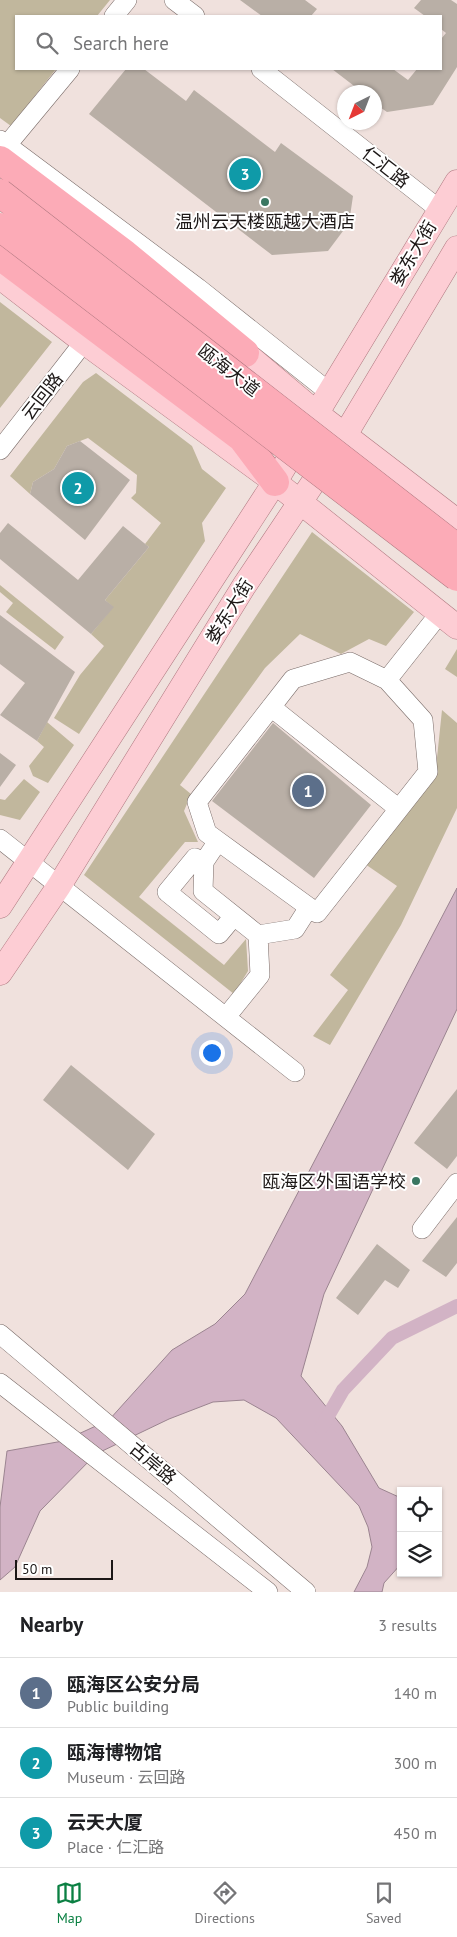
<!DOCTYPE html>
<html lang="en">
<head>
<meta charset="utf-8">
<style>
  body { margin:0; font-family:"PT Sans","Noto Sans SC",sans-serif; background:#f6f6f6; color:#202124 }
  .controls { position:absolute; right:15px; bottom:15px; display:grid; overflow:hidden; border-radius:0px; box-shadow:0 1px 4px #0004 }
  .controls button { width:45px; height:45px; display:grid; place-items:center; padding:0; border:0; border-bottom:1px solid #e0e0e0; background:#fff; color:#202124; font:25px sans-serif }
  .compass { position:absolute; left:337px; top:85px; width:45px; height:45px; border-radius:50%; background:#fff; box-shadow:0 1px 4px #0004; rotate:222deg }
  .scale { position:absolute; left:15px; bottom:12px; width:98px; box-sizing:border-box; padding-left:5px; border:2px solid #1c1716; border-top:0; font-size:14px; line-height:18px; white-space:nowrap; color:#1c1716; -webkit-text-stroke:4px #fff; paint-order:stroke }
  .you { position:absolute; left:211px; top:1052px; width:18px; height:18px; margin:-12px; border:4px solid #fff; border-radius:50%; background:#1a73e8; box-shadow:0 0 0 8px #1a73e833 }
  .badge { display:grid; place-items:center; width:32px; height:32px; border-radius:50%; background:#0b8043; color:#fff; font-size:16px; font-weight:700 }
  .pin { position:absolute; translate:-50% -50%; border:2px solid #fff; box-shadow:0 1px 5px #0006 }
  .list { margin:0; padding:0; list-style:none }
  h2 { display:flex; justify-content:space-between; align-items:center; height:65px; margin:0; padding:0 20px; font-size:21px }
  h2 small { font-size:16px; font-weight:400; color:#757577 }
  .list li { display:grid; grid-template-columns:32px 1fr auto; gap:15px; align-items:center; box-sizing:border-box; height:70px; padding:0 20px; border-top:1px solid #e0e0e0 }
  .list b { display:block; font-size:19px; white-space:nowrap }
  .list p { margin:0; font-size:16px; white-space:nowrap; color:#757577 }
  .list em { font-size:16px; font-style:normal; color:#757577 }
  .icon { flex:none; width:28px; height:28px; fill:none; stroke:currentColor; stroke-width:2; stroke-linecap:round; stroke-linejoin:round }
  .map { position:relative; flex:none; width:457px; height:1592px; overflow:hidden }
  .search { position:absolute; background:#fff; box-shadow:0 1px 4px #0004; left:15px; right:15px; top:15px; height:55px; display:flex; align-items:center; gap:12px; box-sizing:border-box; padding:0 18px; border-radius:0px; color:#757577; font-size:19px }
  .sheet { height:275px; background:#fff }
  nav { display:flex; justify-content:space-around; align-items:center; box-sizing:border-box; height:70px; border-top:1px solid #e0e0e0; background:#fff; font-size:14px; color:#757577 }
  nav a { display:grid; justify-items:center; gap:2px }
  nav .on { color:#0b8043 }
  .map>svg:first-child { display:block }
</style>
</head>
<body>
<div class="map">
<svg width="457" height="1592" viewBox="0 0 457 1592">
  <rect width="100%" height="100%" fill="#f0e1dd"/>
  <path fill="#c1b79d" d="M0 0H110L97 16H16V69H56L11 126 0 118Z
    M0 302 52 342 0 408Z
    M96 373 192 446 202 469 226 488 202 523 205 541 79 734 54 718 80 675 104 646 91 634 113 607 105 600 149 547 145 544 161 523 131 498 136 493 137 475 88 438 67 446 54 469 33 482 30 494 10 476 83 382Z
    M312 532 414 612 386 646 369 639 341 654 300 634 265 668 180 785 191 794 184 811 198 842H185L139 897 224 965 246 939 248 971 234 994 84 875Z
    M0 585 64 637 55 650 6 612 13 603 0 592Z
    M457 649V677L445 669Z
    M442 710 457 723V808L401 925 330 1045 313 1036 348 990 330 975 397 886 365 864 435 777Z
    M47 722 74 745 48 783 33 776 29 766 44 747 37 741Z
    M24 779 40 792 20 820 0 815V799L5 800Z"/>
  <path fill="#d2b3c5" stroke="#9b8490" d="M457 888V1009L324 1294 301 1376 342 1426 379 1488 401 1498V1564L384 1583 382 1592H354L367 1567 372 1547 368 1527 359 1506 276 1418 244 1400 213 1402 169 1419 96 1454 40 1511 15 1567 0 1580V1507L7 1451 63 1441 109 1420 172 1350 215 1324 245 1294Z"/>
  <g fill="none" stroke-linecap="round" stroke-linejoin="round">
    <path stroke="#d2b3c5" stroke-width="14" d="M321 1428 343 1390 392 1338 457 1306"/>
  </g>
  <path fill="#b9afa6" d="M240 0H305L317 9 311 16H262Z
    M421 0H451L457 4V67L433 105 387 112 374 103V92H362L332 69H393L408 80 417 69H441V39L446 33 441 29V16H425L414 8Z
    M126 69H144L186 101 194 90 275 152 281 143 353 196 349 223 328 251 272 255 89 114Z
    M80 441 130 480 85 540 30 494 33 482 54 469 67 446Z
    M8 523 78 580 123 526 149 547 105 600 114 607 91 634 0 559V533Z
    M0 615 75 672 37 741 0 715 25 683 0 664Z
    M273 723 371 805 314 878 212 801Z
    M0 753 16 765 0 787Z
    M71 1065 155 1134 128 1170 43 1100Z
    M457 1089V1156L447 1169 414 1143Z
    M457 1217V1263L446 1277 422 1261Z
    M377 1244 410 1270 398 1288 385 1280 358 1315 336 1298Z"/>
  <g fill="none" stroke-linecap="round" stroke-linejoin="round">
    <g stroke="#796b68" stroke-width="20">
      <path id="minor" d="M174 0 195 16
        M114 16 127 0
        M261 69 440 210
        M0 140 198 288 329 392
        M7 145 70 69
        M0 450 84 342
        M387 680 423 720 428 772 317 913 207 833 197 802 293 679 350 662 387 680 440 613
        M271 707 399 809
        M0 839 295 1072
        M218 841 204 862 203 891 258 935 295 929 309 907
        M204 862 195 858 167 892 219 934 234 916
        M226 1017 260 975 258 935
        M422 1229 457 1183
        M0 1334 306 1592
        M0 1383 268 1592"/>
    </g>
    <g stroke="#ae777f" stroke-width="25">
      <path id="major" d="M41 208 159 298
        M0 277 84 342 275 482 457 627
        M229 344 245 353 316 413 457 521
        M0 906 275 482 457 182
        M0 973 59 886 244 586 345 435 457 248"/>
    </g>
    <g stroke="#ae777f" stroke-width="29">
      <path id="highway" d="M0 160 125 254 245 353
        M0 256 242 438 275 482"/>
    </g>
    <use href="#minor" stroke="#fff" stroke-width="19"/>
    <use href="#major" stroke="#fdcdd4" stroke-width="24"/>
    <use href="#highway" stroke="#fcabb7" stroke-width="28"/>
    <g stroke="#ae777f" stroke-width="29" stroke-linecap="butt">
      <path id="highway-bridge" d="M0 193 457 548
        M0 227 457 577"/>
    </g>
    <use href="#highway-bridge" stroke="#fcabb7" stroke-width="28"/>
  </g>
  <g fill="#3a7762" stroke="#fff" stroke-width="2">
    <circle cx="265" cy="202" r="5"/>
    <circle cx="416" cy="1181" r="5"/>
  </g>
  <g text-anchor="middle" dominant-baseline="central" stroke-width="4" stroke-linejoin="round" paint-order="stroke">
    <g font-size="18" fill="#1c1716" stroke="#fff">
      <text transform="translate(386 167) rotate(38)">仁汇路</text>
      <text transform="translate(413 253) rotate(-59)">娄东大街</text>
      <text transform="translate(229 370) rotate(38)">瓯海大道</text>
      <text transform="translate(42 396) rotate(-52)">云回路</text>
      <text transform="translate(229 611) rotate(-58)">娄东大街</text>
      <text transform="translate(153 1463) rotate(40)">古岸路</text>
    </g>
    <g font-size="18" fill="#1c1716" stroke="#fff">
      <text x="265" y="221">温州云天楼瓯越大酒店</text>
      <text x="406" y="1181" text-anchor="end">瓯海区外国语学校</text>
    </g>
  </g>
</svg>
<div class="controls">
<button><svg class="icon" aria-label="locate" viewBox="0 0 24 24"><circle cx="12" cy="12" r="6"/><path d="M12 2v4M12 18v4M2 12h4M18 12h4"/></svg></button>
<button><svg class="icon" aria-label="layers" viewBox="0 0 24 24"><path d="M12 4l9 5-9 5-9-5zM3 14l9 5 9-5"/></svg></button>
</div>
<svg class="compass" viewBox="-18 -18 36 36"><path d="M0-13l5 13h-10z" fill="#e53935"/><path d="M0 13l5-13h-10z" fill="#757577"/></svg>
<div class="scale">50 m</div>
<div class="you"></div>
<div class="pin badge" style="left:308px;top:791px;background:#5c6f8a">1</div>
<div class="pin badge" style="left:78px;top:488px;background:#0f9aa8">2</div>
<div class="pin badge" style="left:245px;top:174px;background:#0f9aa8">3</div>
<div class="search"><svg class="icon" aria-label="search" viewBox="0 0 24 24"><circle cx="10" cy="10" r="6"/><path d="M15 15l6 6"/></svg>Search here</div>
</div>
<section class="sheet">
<h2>Nearby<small>3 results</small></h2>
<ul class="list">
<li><span class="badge" style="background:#5c6f8a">1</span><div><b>瓯海区公安分局</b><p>Public building</p></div><em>140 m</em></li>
<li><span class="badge" style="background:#0f9aa8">2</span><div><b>瓯海博物馆</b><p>Museum · 云回路</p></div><em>300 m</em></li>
<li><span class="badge" style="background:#0f9aa8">3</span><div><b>云天大厦</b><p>Place · 仁汇路</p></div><em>450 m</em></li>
</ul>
</section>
<nav>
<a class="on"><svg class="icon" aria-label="map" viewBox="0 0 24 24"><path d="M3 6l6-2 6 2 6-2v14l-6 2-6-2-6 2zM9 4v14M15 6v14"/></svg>Map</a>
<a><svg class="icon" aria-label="directions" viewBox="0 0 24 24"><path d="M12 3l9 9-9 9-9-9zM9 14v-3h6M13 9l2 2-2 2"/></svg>Directions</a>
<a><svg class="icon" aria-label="saved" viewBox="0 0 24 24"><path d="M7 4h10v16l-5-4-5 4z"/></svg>Saved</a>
</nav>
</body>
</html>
